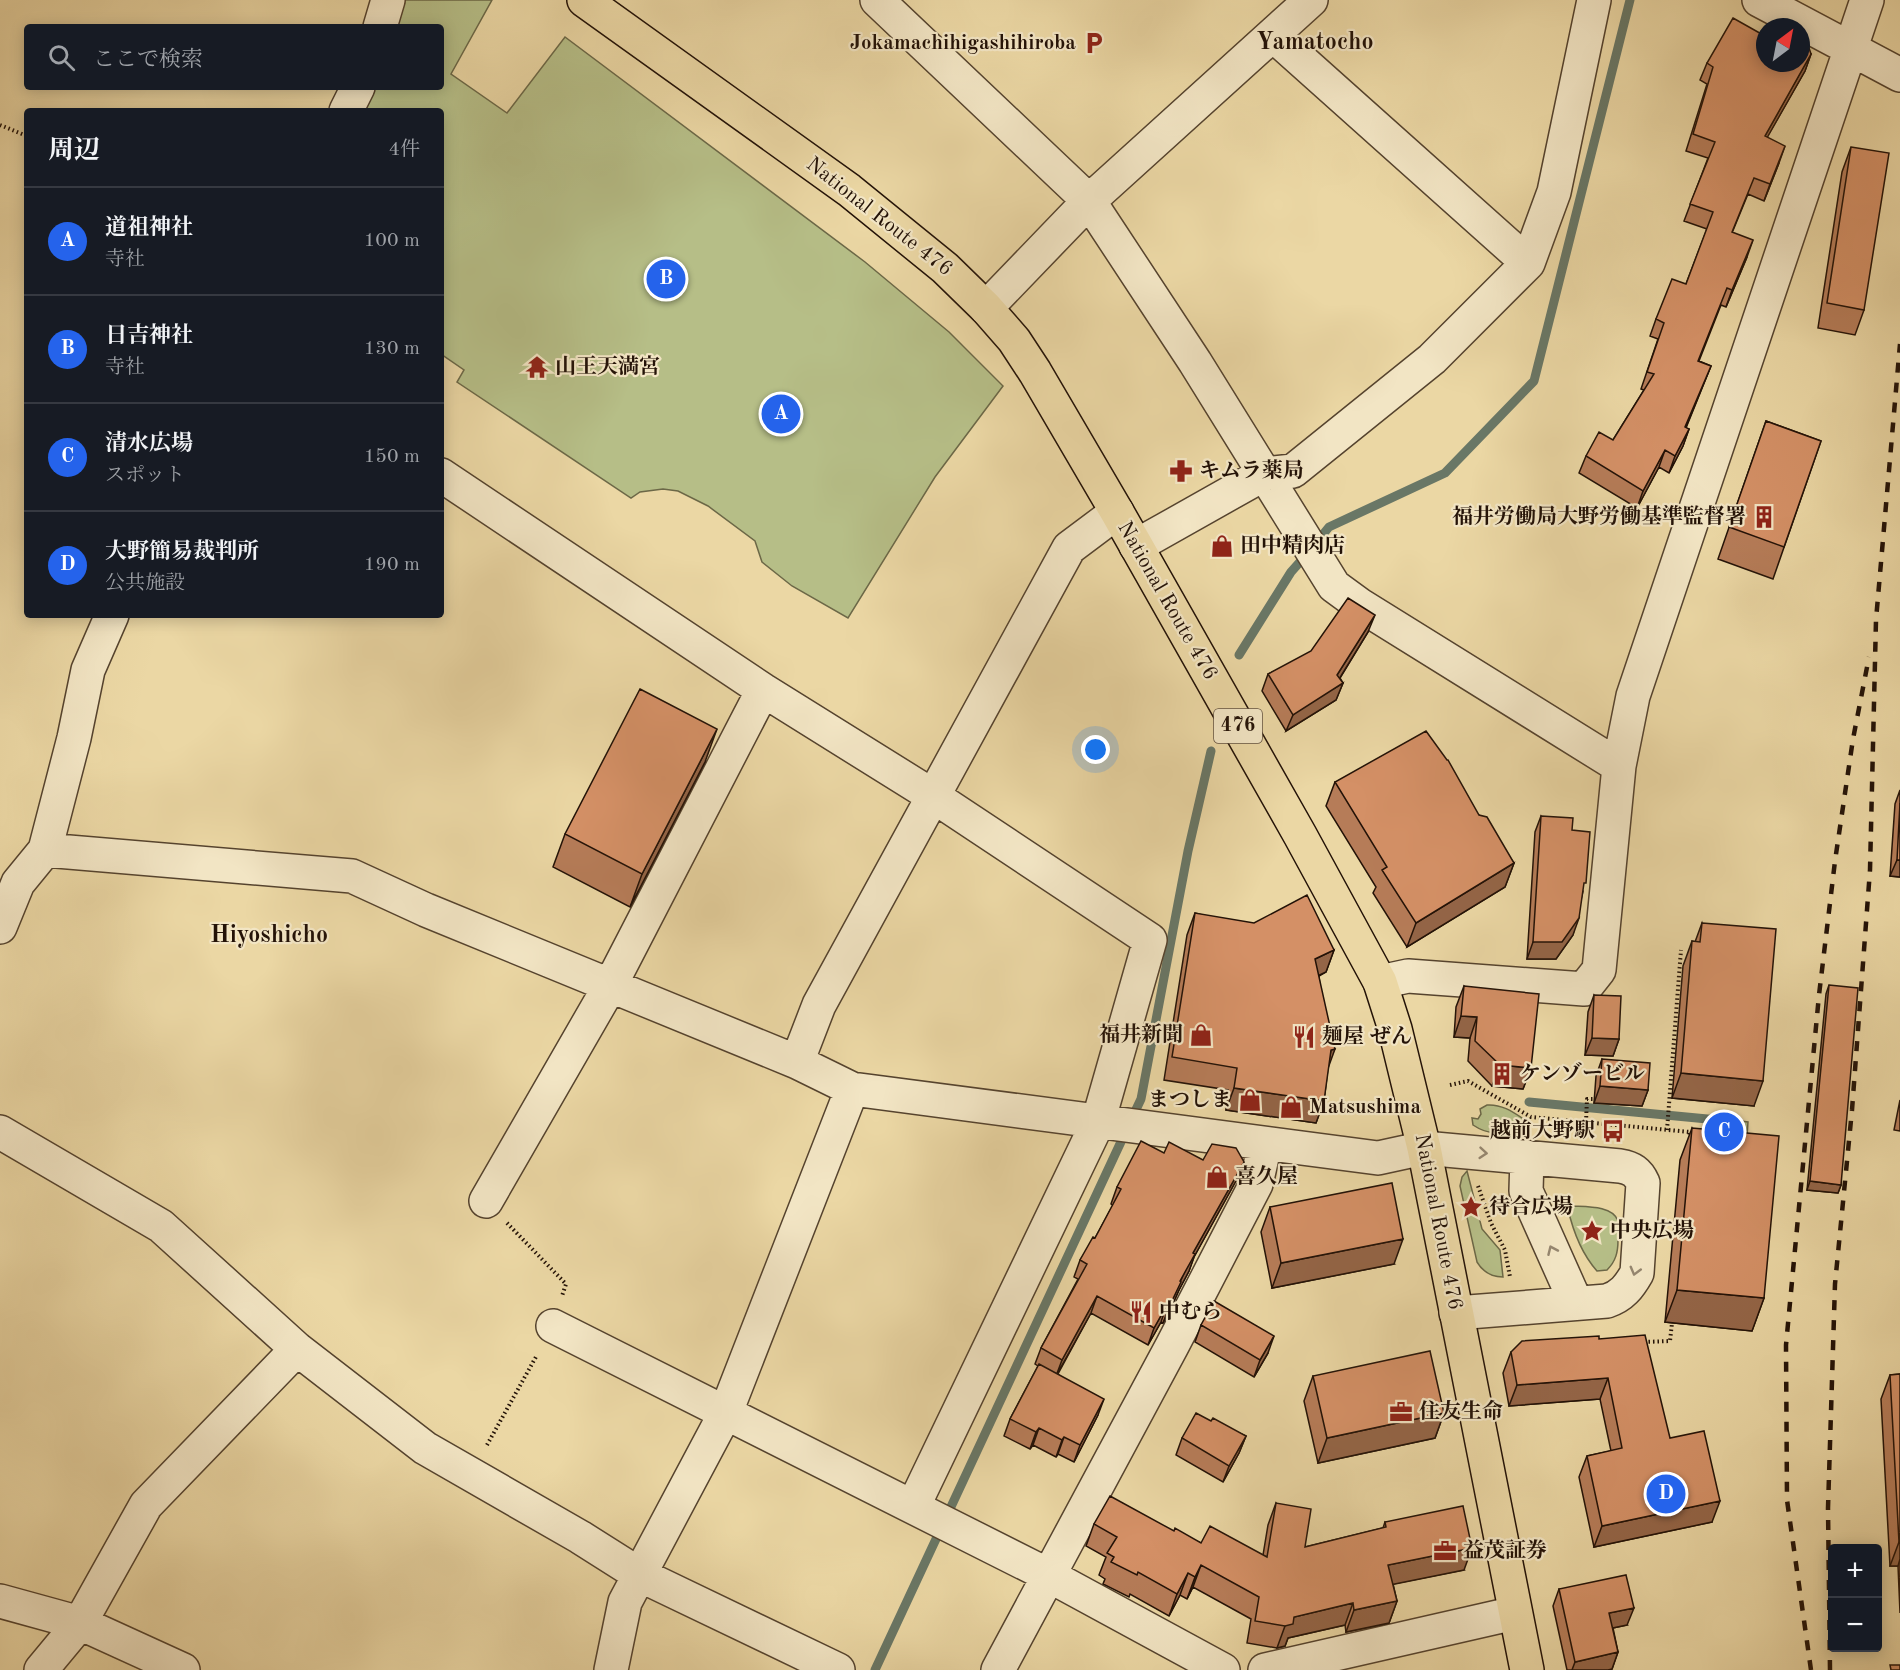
<!DOCTYPE html>
<html lang="ja">
<head>
<meta charset="utf-8">
<style>
  body { margin:0; font-family:"Old Standard TT","Noto Serif JP",serif; background:#242831; color:#f1f3f6 }
  .controls { position:absolute; right:18px; bottom:18px; display:grid; overflow:hidden; border-radius:6px; box-shadow:0 3px 15px #0003 }
  .controls button { width:54px; height:54px; display:grid; place-items:center; padding:0; border:0; border-bottom:2px solid #363941; background:#171b24; color:#f1f3f6; font:30px sans-serif }
  .compass { position:absolute; left:1756px; top:18px; width:54px; height:54px; border-radius:50%; background:#171b24; box-shadow:0 3px 15px #0003; rotate:32deg }
  .you { position:absolute; left:1096px; top:750px; width:21px; height:21px; margin:-15px; border:4px solid #fff; border-radius:50%; background:#1a73e8; box-shadow:0 0 0 9px #1a73e833 }
  .badge { display:grid; place-items:center; width:39px; height:39px; border-radius:50%; background:#2563eb; color:#fff; font-size:20px; font-weight:700 }
  .pin { position:absolute; translate:-50% -50%; border:3px solid #fff; box-shadow:0 2px 6px #0006 }
  .list { margin:0; padding:0; list-style:none }
  h2 { display:flex; justify-content:space-between; align-items:center; height:78px; margin:0; padding:0 24px; font-size:26px }
  h2 small { font-size:20px; font-weight:400; color:#9ea1a6 }
  .list li { display:grid; grid-template-columns:39px 1fr auto; gap:18px; align-items:center; box-sizing:border-box; height:108px; padding:0 24px; border-top:2px solid #363941 }
  .list b { display:block; font-size:22px; white-space:nowrap }
  .list p { margin:0; font-size:20px; white-space:nowrap; color:#9ea1a6 }
  .list em { font-size:20px; font-style:normal; color:#9ea1a6 }
  .icon { flex:none; width:33px; height:33px; fill:none; stroke:currentColor; stroke-width:2; stroke-linecap:round; stroke-linejoin:round }
  .map { position:relative; flex:none; width:1900px; height:1670px; overflow:hidden }
  .search { position:absolute; background:#171b24; box-shadow:0 3px 15px #0003; left:24px; top:24px; width:420px; height:66px; display:flex; align-items:center; gap:15px; box-sizing:border-box; padding:0 21px; border-radius:6px; color:#9ea1a6; font-size:22px }
  .panel { position:absolute; background:#171b24; box-shadow:0 3px 15px #0003; left:24px; top:108px; width:420px; height:510px; border-radius:6px }
  .map>svg:first-child { display:block }
</style>
</head>
<body>
<div class="map">
<svg width="1900" height="1670" viewBox="0 0 1900 1670">
  <rect width="100%" height="100%" fill="#ebd7a4"/>
  <filter id="stains"><feTurbulence type="fractalNoise" baseFrequency=".00333" numOctaves="4"/><feColorMatrix values="0 0 0 0 .2 0 0 0 0 .09 0 0 0 0 .02 0 0 0 .5 -.17"/></filter>
  <radialGradient id="worn" r=".72"><stop offset=".6" stop-color="#630" stop-opacity="0"/><stop offset="1" stop-color="#630" stop-opacity=".3"/></radialGradient>
  <path fill="#b6be87" stroke="#6c6847" stroke-width="1.5" d="M396 0H492L451 74 507 113 565 37 865 262 949 332 1003 386 935 477 848 618 792 586 762 562 755 541 708 506 678 491 663 489 640 492 631 498 457 382 464 370 441 354V111H354L366 87H441V27H387Z
    M1487 1105C1502 1104 1513 1112 1525 1120 1506 1132 1494 1139 1473 1125L1472 1118 1478 1119 1481 1114 1480 1109Z
    M1723 1119 1748 1122 1746 1150 1716 1147 1718 1124Z
    M1467 1171 1482 1229 1500 1250 1503 1277C1491 1277 1483 1272 1477 1262L1460 1186 1462 1177Z
    M1571 1206C1584 1207 1613 1205 1618 1221 1619 1227 1618 1234 1618 1240 1618 1252 1616 1261 1607 1270L1597 1271C1582 1254 1573 1231 1568 1209Z"/>
  <g fill="none" stroke-linecap="round" stroke-linejoin="round">
    <path stroke="#697766" stroke-width="9" d="M1316 543 1329 527 1445 473 1534 381 1630 0
      M1239 655 1291 572 1307 554
      M1529 1102 1718 1120 1729 1128
      M1132 1118 1141 1099 1188 851 1211 751
      M875 1670 1126 1131"/>
    <g stroke="#55432e" stroke-width="36">
      <path id="minor" d="M877 0 1089 201 1195 362 1334 586 1360 605 1619 766
        M1759 0 1900 75
        M380 27 388 0
        M1273 35 1528 263
        M346 111 358 87
        M986 308 1089 201 1311 0
        M441 475 763 690 933 796 1150 940 1098 1122 913 1507
        M1136 546 1264 474 1293 471 1432 359 1528 263 1554 192 1594 0
        M45 850 352 876 426 910 797 1062 852 1089 1378 1158 1424 1148 1620 1166C1632 1168 1638 1172 1643 1183L1637 1273C1629 1287 1622 1296 1607 1301L1456 1313
        M0 927 18 883 45 850 74 738 88 670 112 615
        M1380 982 1408 976 1584 989 1599 970 1619 766 1633 696 1867 0
        M797 1062 819 1005 1069 548 1117 512
        M0 1132 161 1226 297 1349 425 1448 580 1537 640 1575 838 1670
        M1527 1157 1526 1191 1576 1303
        M486 1201 611 984 763 690
        M553 1326 1048 1575 1223 1670
        M0 1601 80 1623 183 1670
        M41 1670 80 1623 146 1505 297 1349
        M611 1670 625 1602 726 1412 852 1089
        M998 1670 1172 1346 1256 1184 1265 1144
        M1265 1670 1515 1613"/>
    </g>
    <g stroke="#231207" stroke-width="36">
      <path id="highway" d="M584 0 849 190 945 268 986 308 1014 340 1035 372 1117 512 1300 835 1380 982 1395 1029 1424 1148 1527 1670"/>
    </g>
    <path stroke="#231207" stroke-width="4" stroke-dasharray="1.5 3" stroke-linecap="butt" d="M0 125 27 136
      M1450 1085 1468 1081 1531 1117 1690 1132 1689 1136
      M1586 1122 1587 1099H1594
      M1667 1130 1681 950
      M1478 1186 1491 1223 1505 1250 1510 1277
      M507 1223 566 1284 562 1296
      M1644 1342 1670 1341 1672 1323
      M487 1445 537 1355"/>
    <use href="#minor" stroke="#f2e5c4" stroke-width="33"/>
    <use href="#highway" stroke="#ebd7a4" stroke-width="33"/>
    <path stroke="#231207" stroke-width="4.5" stroke-dasharray="10 10" stroke-linecap="butt" d="M1811 1670 1787 1500 1786 1345 1819 995 1835 861 1853 739 1869 657
      M1830 1670 1828 1508 1835 1284 1852 1110 1870 870 1876 620 1900 344"/>
  </g>
  <path fill="#b67c58" stroke="#231207" stroke-width="1.5" d="M1811 54 1805 71 1767 137 1779 163 1764 201 1748 194 1732 233 1747 257 1726 307 1721 305 1699 361 1711 366 1686 428 1689 429 1683 446 1669 473 1659 467 1637 508 1579 473 1586 456 1613 440 1644 390 1641 389 1658 339 1650 336 1656 319 1686 284 1707 229 1684 221 1708 158 1686 151 1707 84 1700 80 1707 63H1765Z
    M1851 147 1864 310 1855 335 1818 328 1842 172Z
    M1766 421 1821 441 1773 579 1718 559Z
    M1368 632 1340 678 1343 683 1336 700 1286 731 1262 691 1268 674Z
    M705 762 630 907 553 867 565 834Z
    M1335 782 1479 815 1514 863 1505 887 1407 947 1373 893 1376 887 1326 806Z
    M1900 790V877L1890 876 1895 804Z
    M1541 816 1583 891 1573 935 1556 959H1527L1535 832Z
    M1195 913 1334 950 1326 972 1319 976 1328 1068 1324 1101 1316 1123 1226 1110 1228 1090 1164 1080 1187 935Z
    M1702 923 1754 1106 1672 1098 1683 966 1692 941 1695 942Z
    M1829 985 1841 1185 1838 1193 1807 1190 1826 994Z
    M1464 986 1531 1068 1523 1089 1492 1086 1468 1061 1470 1038 1454 1037 1456 1007Z
    M1594 995 1619 1039 1613 1056 1585 1055 1588 1012Z
    M1602 1059 1648 1090 1642 1106 1594 1103 1596 1076Z
    M1900 1100V1131L1894 1130Z
    M1692 1128 1764 1298 1752 1331 1665 1322 1680 1160Z
    M1164 1153 1237 1179 1194 1257 1189 1271 1179 1290 1175 1299 1163 1323 1161 1322 1148 1345 1091 1313 1058 1374 1098 1415 1074 1462 1058 1454 1056 1457 1033 1445 1030 1449 1004 1436 1010 1419 1038 1366 1035 1364 1041 1348 1078 1279 1074 1277 1080 1260 1095 1238 1113 1205 1111 1204 1117 1187Z
    M1270 1207 1394 1264 1272 1288 1261 1232Z
    M1201 1325 1268 1353 1254 1377 1195 1342Z
    M1599 1339 1670 1438 1712 1522 1594 1547 1579 1477 1587 1456 1611 1451 1600 1399 1509 1406 1503 1373 1511 1352Z
    M1900 1374V1613L1898 1566H1890L1881 1399 1890 1375Z
    M1313 1376 1444 1413 1435 1438 1318 1463 1304 1401Z
    M1211 1421 1246 1436 1239 1453 1223 1482 1176 1455 1182 1438Z
    M1276 1503 1305 1547 1383 1528 1385 1522 1464 1570 1393 1584 1397 1601 1389 1623 1346 1632 1345 1625 1288 1638 1285 1646 1277 1648 1247 1643 1251 1619 1193 1587 1187 1599 1180 1595 1169 1616 1130 1594 1129 1597 1103 1584 1105 1579 1099 1575 1106 1557 1086 1546 1094 1524 1174 1531 1201 1543 1263 1555 1268 1525Z
    M1559 1589 1627 1625 1613 1628 1618 1652 1612 1669 1608 1670H1567L1553 1606Z"/>
  <path fill="#946547" stroke="#231207" stroke-width="1.5" d="M1811 54 1805 71 1759 152 1765 136Z
    M1785 146 1779 163 1764 201 1770 184Z
    M1753 240 1747 257 1726 307 1732 290Z
    M1711 366 1704 383 1679 444 1685 427Z
    M1689 429 1683 446 1669 473 1675 456Z
    M1665 450 1659 467 1637 508 1643 491Z
    M1375 615 1368 632 1333 689 1343 683 1336 700 1286 731 1293 715 1337 675Z
    M717 729 705 762 630 907 642 874Z
    M1897 860H1900V877L1890 876Z
    M1514 863 1505 887 1407 947 1416 923Z
    M1579 918 1573 935 1556 959H1527L1533 942Z
    M1334 950 1326 972 1307 981 1315 959Z
    M1461 1016 1477 1017 1470 1038 1454 1037Z
    M1592 1038 1619 1039 1613 1056 1585 1055Z
    M1335 1049 1327 1071 1331 1050Z
    M1500 1065 1531 1068 1523 1089 1492 1086Z
    M1681 1073 1763 1081 1754 1106 1672 1098Z
    M1600 1086 1648 1090 1642 1106 1594 1103Z
    M1234 1088 1324 1101 1316 1123 1226 1110Z
    M1244 1162 1237 1179 1194 1257 1189 1271 1179 1290 1175 1299 1163 1323 1169 1307 1193 1253Z
    M1810 1181 1841 1185 1838 1193 1807 1190Z
    M1403 1239 1394 1264 1272 1288 1281 1263Z
    M1677 1290 1764 1298 1752 1331 1665 1322Z
    M1097 1296 1091 1313 1056 1376 1062 1360Z
    M1167 1305 1161 1322 1148 1345 1154 1328Z
    M1274 1336 1268 1353 1254 1377 1260 1360Z
    M1608 1378 1600 1399 1509 1406 1517 1385Z
    M1104 1399 1098 1415 1074 1462 1080 1445Z
    M1444 1413 1435 1438 1318 1463 1327 1438Z
    M1039 1428 1033 1445 1030 1449 1036 1432Z
    M1246 1436 1239 1453 1223 1482 1229 1466Z
    M1064 1437 1058 1454 1056 1457 1062 1440Z
    M1720 1501 1712 1522 1594 1547 1602 1526Z
    M1899 1542H1900V1559L1898 1566H1890Z
    M1472 1548 1464 1570 1380 1587 1388 1565Z
    M1201 1565 1193 1587 1187 1599 1195 1577Z
    M1188 1573 1180 1595 1169 1616 1177 1594Z
    M1397 1601 1389 1623 1346 1632 1354 1610Z
    M1353 1603 1345 1625 1288 1638 1285 1646 1277 1648 1285 1626 1294 1617Z
    M1634 1608 1627 1625 1603 1630 1609 1613Z
    M1618 1652 1612 1669 1608 1670H1572L1575 1662Z"/>
  <path fill="#d49066" stroke="#231207" stroke-width="1.5" d="M1733 18 1765 36V63H1801V36L1806 39 1811 54 1765 136 1785 146 1770 184 1754 178 1732 232 1753 240 1732 290 1727 288 1698 361 1711 366 1685 427 1689 429 1675 456 1665 450 1643 491 1586 456 1599 432 1613 440 1654 374 1647 372 1664 323 1656 319 1672 279 1686 284 1713 212 1690 204 1715 142 1693 134 1713 67 1707 63Z
    M1851 147 1889 153 1864 310 1827 303Z
    M1766 421 1821 441 1784 547 1729 527Z
    M1348 598 1375 615 1337 675 1343 683 1293 715 1268 674 1311 651Z
    M640 689 717 729 642 874 565 834Z
    M1426 731 1447 760H1448L1479 815 1487 817 1514 863 1416 923 1382 870 1387 867 1335 782Z
    M1900 803V860H1897Z
    M1541 816 1573 818 1572 830 1590 832 1586 883H1584L1579 918 1562 942H1533Z
    M1307 895 1334 950 1315 959 1335 1049 1331 1050 1324 1101 1234 1088 1237 1068 1172 1057 1195 913 1254 923Z
    M1702 923 1776 929 1763 1081 1681 1073 1692 941 1700 942Z
    M1829 985 1858 988 1841 1185 1810 1181Z
    M1464 986 1539 994 1531 1068 1500 1065 1475 1041 1477 1017 1461 1016Z
    M1594 995 1621 996 1619 1039 1592 1038Z
    M1602 1059 1650 1063 1648 1090 1600 1086Z
    M1692 1128 1779 1136 1764 1298 1677 1290Z
    M1141 1141 1164 1153 1169 1142 1203 1160 1212 1144 1236 1148 1244 1162 1193 1253 1195 1254 1180 1281 1181 1282 1169 1307 1167 1305 1154 1328 1097 1296 1062 1360 1041 1348 1087 1264 1080 1260 1093 1237 1095 1238 1121 1189 1117 1187Z
    M1392 1183 1403 1239 1281 1263 1270 1207Z
    M1214 1301 1274 1336 1260 1360 1201 1325Z
    M1645 1335 1670 1438 1704 1431 1720 1501 1602 1526 1587 1456 1622 1448 1608 1378 1517 1385 1511 1352 1522 1341 1599 1336V1339Z
    M1430 1351 1444 1413 1327 1438 1313 1376Z
    M1039 1364 1104 1399 1080 1445 1064 1437 1062 1440 1039 1428 1036 1432 1010 1419Z
    M1900 1374V1542H1899L1890 1375Z
    M1196 1413 1211 1421 1213 1418 1246 1436 1229 1466 1182 1438Z
    M1110 1496 1174 1531 1175 1528 1201 1543 1210 1526 1267 1557 1276 1503 1311 1509 1305 1547 1386 1527 1385 1522 1463 1506 1472 1548 1388 1565 1397 1601 1354 1610 1353 1603 1294 1617 1293 1624 1285 1626 1255 1621 1259 1597 1201 1565 1195 1577 1188 1573 1177 1594 1138 1572 1137 1575 1111 1562 1114 1557 1107 1553 1117 1537 1094 1524Z
    M1626 1575 1634 1608 1609 1613 1618 1652 1575 1662 1559 1589Z
    M1890 1665H1900V1670H1891Z"/>
  <defs><path id="oneway-chevron" d="M-2-3.5L2.5 0L-2 3.5" fill="none" stroke-width="1.6" stroke-linecap="round" stroke-linejoin="round" transform="scale(1.5)"/></defs>
  <g stroke="#95866f">
    <use href="#oneway-chevron" transform="translate(1483 1153) rotate(5)"/>
    <use href="#oneway-chevron" transform="translate(1552 1250) rotate(-114)"/>
    <use href="#oneway-chevron" transform="translate(1635 1271) rotate(105)"/>
  </g>
  <defs>
    <g id="parking-bare" transform="scale(1.8)"><path d="M-3.5-5.5H1a3.5 3.5 0 0 1 0 7H-1V5.5H-3.5ZM-1-3.4V-.6H.8a1.4 1.4 0 0 0 0-2.8Z" fill="#8f2418" stroke="#f2e5c4" stroke-width="2.5" paint-order="stroke"/></g>
    <g id="temple-bare" transform="scale(1.8)"><path d="M0-6L5-2H3V0L6.5 2.5H4V6H1.5V3h-3V6H-4V2.5H-6.5L-3 0V-2H-5Z" fill="#8f2418" stroke="#f2e5c4" stroke-width="2.5" paint-order="stroke"/></g>
    <g id="pharmacy-bare" transform="scale(1.8)"><path d="M-2-6h4v4h4v4h-4v4h-4v-4h-4v-4h4Z" fill="#8f2418" stroke="#f2e5c4" stroke-width="2.5" paint-order="stroke"/></g>
    <g id="building-bare" transform="scale(1.8)"><path d="M-4-6H4V6H1V3H-1V6H-4ZM-2.5-4.3h1.7v1.8h-1.7ZM.8-4.3h1.7v1.8H.8ZM-2.5-1h1.7V.8h-1.7ZM.8-1h1.7V.8H.8Z" fill="#8f2418" stroke="#f2e5c4" stroke-width="2.5" paint-order="stroke"/></g>
    <g id="shop-bare" transform="scale(1.8)"><path d="M-5-2.5h2.3a2.7 3.5 0 0 1 5.4 0H5L5.5 6h-11ZM-1.5-2.5h3a1.5 2.3 0 0 0-3 0Z" fill="#8f2418" stroke="#f2e5c4" stroke-width="2.5" paint-order="stroke"/></g>
    <g id="restaurant-bare" transform="scale(1.8)"><path d="M-5-6h1v4h1v-4h1v4h1v-4h1v5L-1.5 .5V6h-2V.5L-5-1ZM5-6V6H3V1.5H1.5Q1.5-4 5-6Z" fill="#8f2418" stroke="#f2e5c4" stroke-width="2.5" paint-order="stroke"/></g>
    <g id="bus-bare" transform="scale(1.8)"><path d="M-5-6H5V4H4V6H2V4H-2V6H-4V4H-5ZM-3.5-4V0h7V-4ZM-3.5 1.2v1.5H-2V1.2ZM2 1.2v1.5H3.5V1.2Z" fill="#8f2418" stroke="#f2e5c4" stroke-width="2.5" paint-order="stroke"/></g>
    <g id="sight-bare" transform="scale(1.8)"><path d="M0-6L1.8-2.2L6-1.7L2.9 1.2L3.7 5.4L0 3.3L-3.7 5.4L-2.9 1.2L-6-1.7L-1.8-2.2Z" fill="#8f2418" stroke="#f2e5c4" stroke-width="2.5" paint-order="stroke"/></g>
    <g id="office-bare" transform="scale(1.8)"><path d="M-6-3h4V-5.5h4V-3h4V5H-6ZM-1-4.5V-3h2v-1.5ZM-6 0V1H6V0Z" fill="#8f2418" stroke="#f2e5c4" stroke-width="2.5" paint-order="stroke"/></g>
  </defs>
  <g fill-rule="evenodd">
    <use href="#parking-bare" x="1094" y="43"/>
    <use href="#temple-bare" x="537" y="367"/>
    <use href="#pharmacy-bare" x="1181" y="471"/>
    <use href="#building-bare" x="1764" y="517"/>
    <use href="#shop-bare" x="1222" y="546"/>
    <use href="#shop-bare" x="1201" y="1035"/>
    <use href="#restaurant-bare" x="1304" y="1037"/>
    <use href="#building-bare" x="1502" y="1074"/>
    <use href="#shop-bare" x="1250" y="1100"/>
    <use href="#shop-bare" x="1291" y="1107"/>
    <use href="#bus-bare" x="1613" y="1131"/>
    <use href="#shop-bare" x="1217" y="1177"/>
    <use href="#sight-bare" x="1471" y="1207"/>
    <use href="#sight-bare" x="1592" y="1231"/>
    <use href="#restaurant-bare" x="1141" y="1312"/>
    <use href="#office-bare" x="1401" y="1412"/>
    <use href="#office-bare" x="1445" y="1551"/>
  </g>
  <g text-anchor="middle" dominant-baseline="central" stroke-width="4.5" stroke-linejoin="round" paint-order="stroke">
    <rect fill="#f2e5c4" stroke="#615140" stroke-width="1.5" x="1214" y="709" width="48" height="34" rx="4.5"/>
    <g font-size="20" font-weight="bold" fill="#231207">
      <text x="1238" y="726">476</text>
    </g>
    <g font-size="21" font-weight="bold" fill="#231207" stroke="#f2e5c4" text-anchor="start">
      <text x="1076" y="43" text-anchor="end">Jokamachihigashihiroba</text>
      <text x="555" y="367">山王天満宮</text>
      <text x="1199" y="471">キムラ薬局</text>
      <text x="1746" y="517" text-anchor="end">福井労働局大野労働基準監督署</text>
      <text x="1240" y="546">田中精肉店</text>
      <text x="1183" y="1035" text-anchor="end">福井新聞</text>
      <text x="1322" y="1037">麺屋 ぜん</text>
      <text x="1520" y="1074">ケンゾービル</text>
      <text x="1232" y="1100" text-anchor="end">まつしま</text>
      <text x="1309" y="1107">Matsushima</text>
      <text x="1595" y="1131" text-anchor="end">越前大野駅</text>
      <text x="1235" y="1177">喜久屋</text>
      <text x="1489" y="1207">待合広場</text>
      <text x="1610" y="1231">中央広場</text>
      <text x="1159" y="1312">中むら</text>
      <text x="1419" y="1412">住友生命</text>
      <text x="1463" y="1551">益茂証券</text>
    </g>
    <g font-size="21" fill="#231207" stroke="#f2e5c4">
      <text transform="translate(879 217) rotate(38)">National Route 476</text>
      <text transform="translate(1167 601) rotate(60)">National Route 476</text>
      <text transform="translate(1438 1222) rotate(79)">National Route 476</text>
    </g>
    <g font-size="24" font-weight="bold" fill="#231207" stroke="#f2e5c4">
      <text x="1315" y="43">Yamatocho</text>
      <text x="269" y="936">Hiyoshicho</text>
    </g>
  </g>
  <rect width="100%" height="100%" filter="url(#stains)"/>
  <rect width="100%" height="100%" fill="url(#worn)"/>
</svg>
<div class="controls">
<button>+</button>
<button>−</button>
</div>
<svg class="compass" viewBox="-18 -18 36 36"><path d="M0-13l5 13h-10z" fill="#e53935"/><path d="M0 13l5-13h-10z" fill="#9ea1a6"/></svg>
<div class="you"></div>
<div class="pin badge" style="left:781px;top:414px">A</div>
<div class="pin badge" style="left:666px;top:279px">B</div>
<div class="pin badge" style="left:1724px;top:1132px">C</div>
<div class="pin badge" style="left:1666px;top:1494px">D</div>
<div class="search"><svg class="icon" aria-label="search" viewBox="0 0 24 24"><circle cx="10" cy="10" r="6"/><path d="M15 15l6 6"/></svg>ここで検索</div>
<section class="panel">
<h2>周辺<small>4件</small></h2>
<ul class="list">
<li><span class="badge">A</span><div><b>道祖神社</b><p>寺社</p></div><em>100 m</em></li>
<li><span class="badge">B</span><div><b>日吉神社</b><p>寺社</p></div><em>130 m</em></li>
<li><span class="badge">C</span><div><b>清水広場</b><p>スポット</p></div><em>150 m</em></li>
<li><span class="badge">D</span><div><b>大野簡易裁判所</b><p>公共施設</p></div><em>190 m</em></li>
</ul>
</section>
</div>
</body>
</html>
